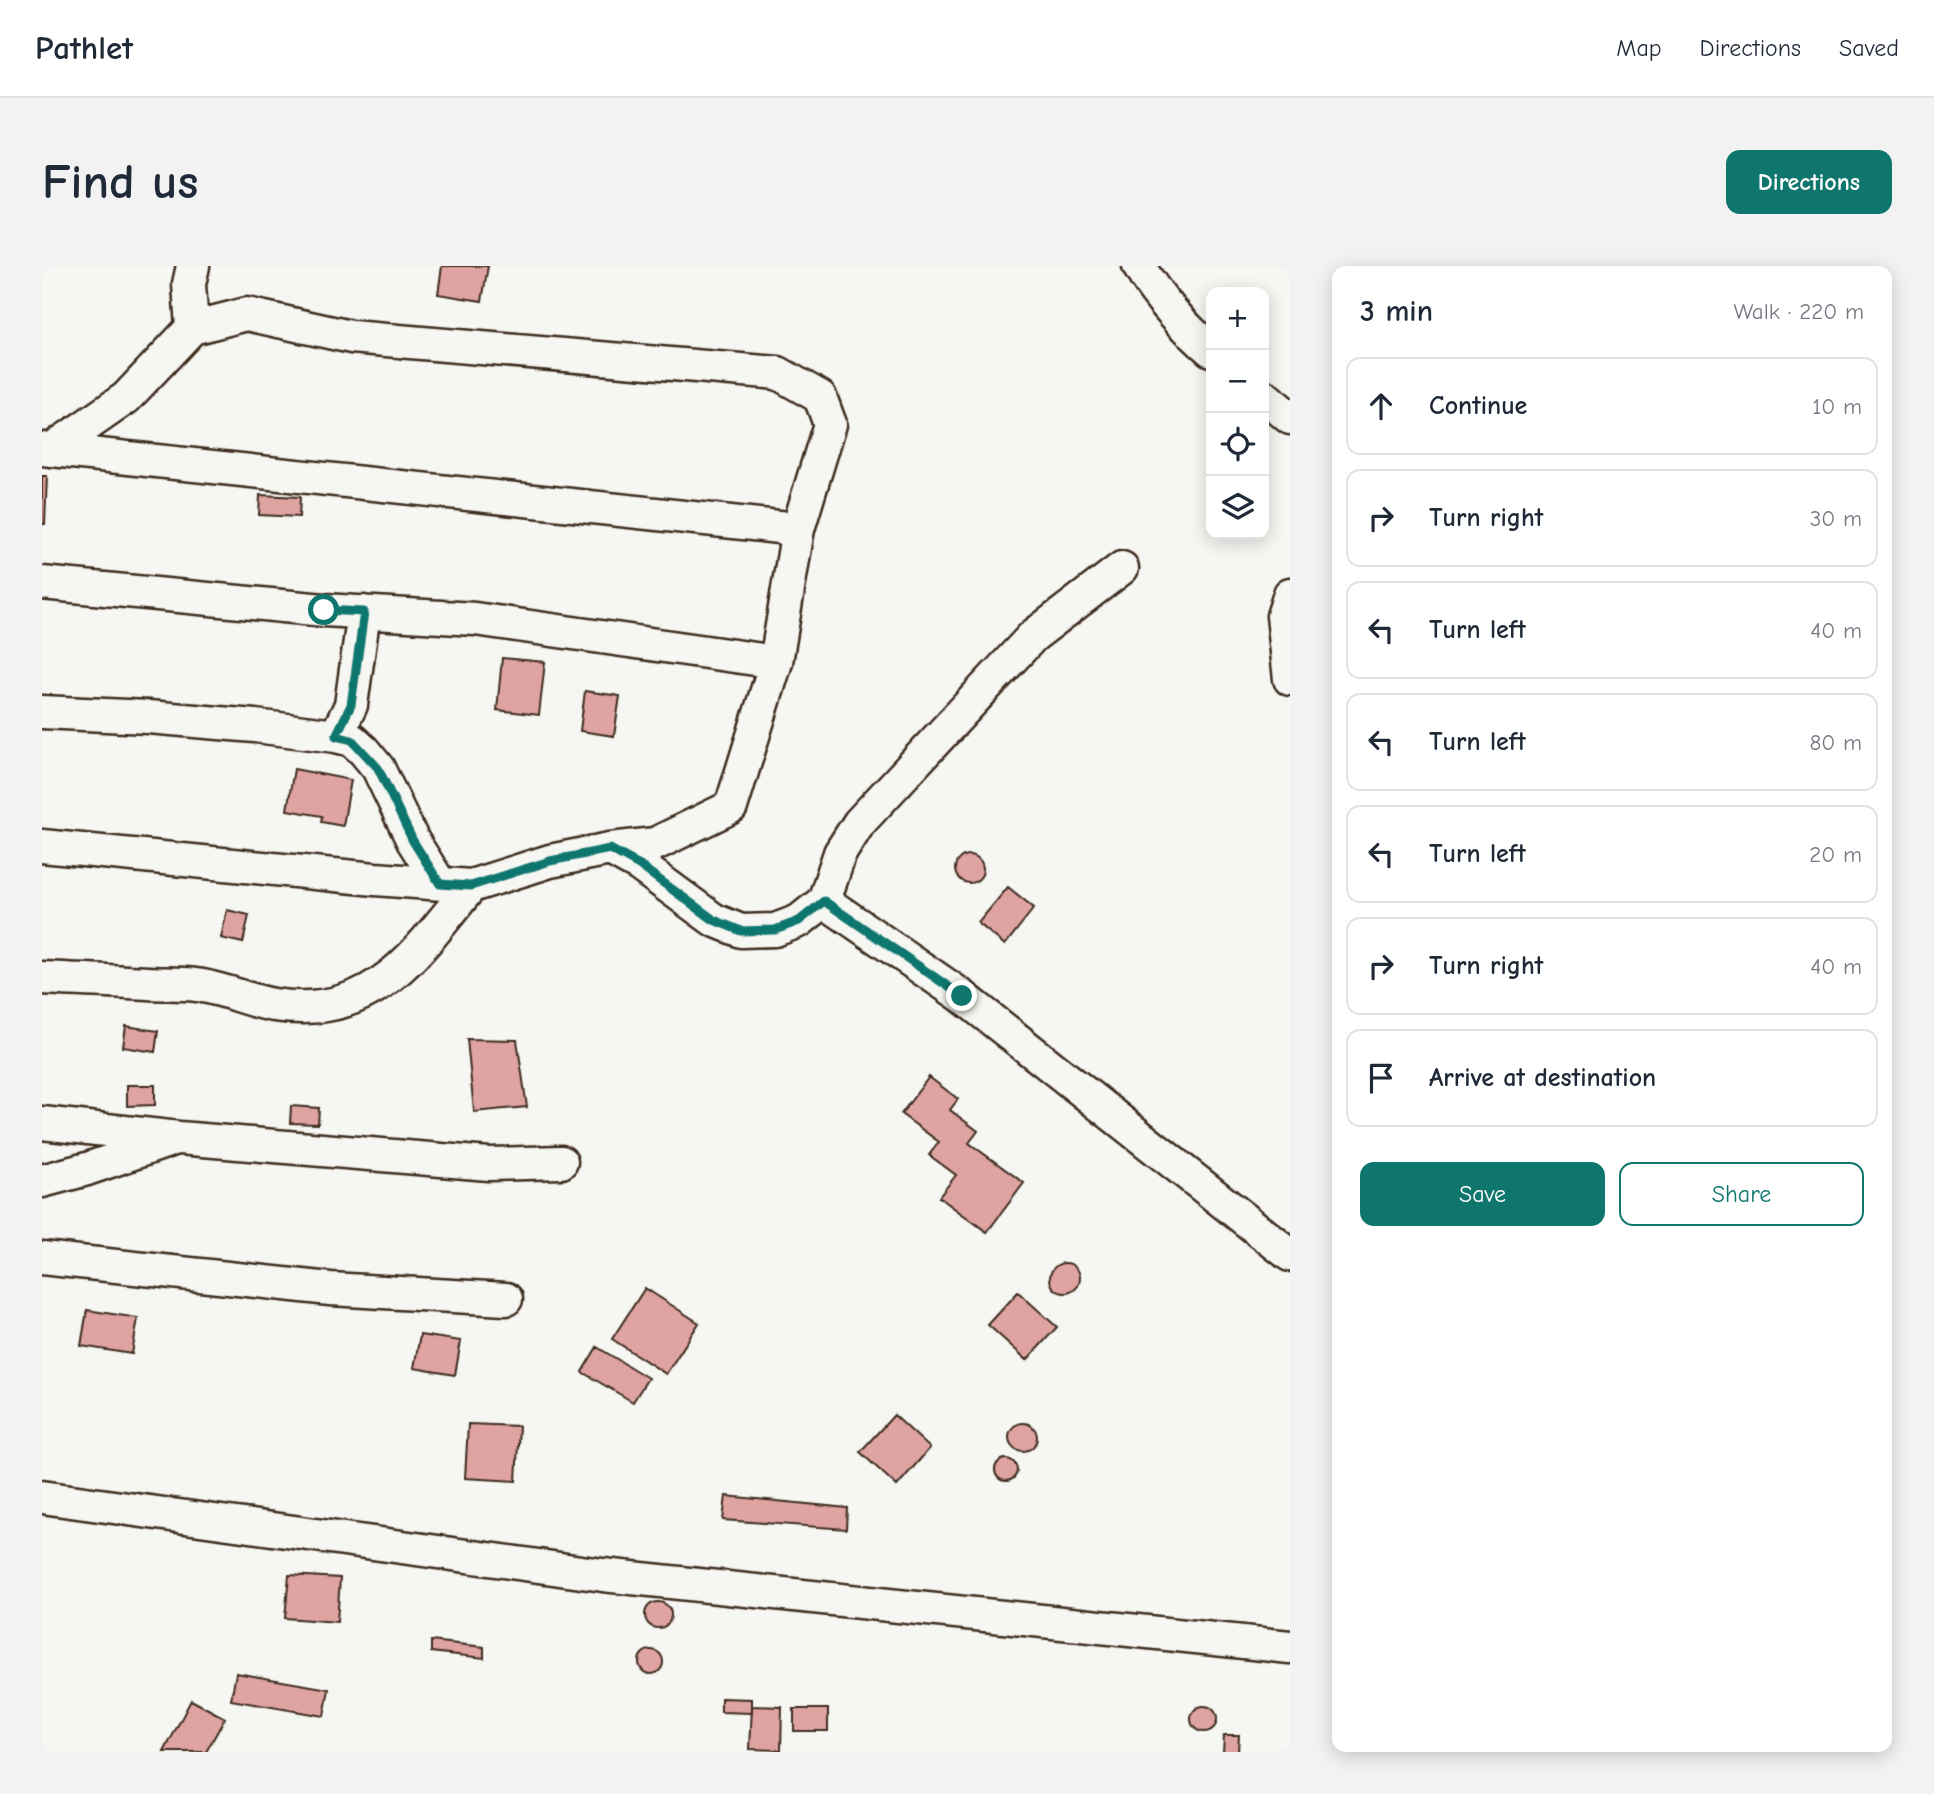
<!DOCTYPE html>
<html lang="en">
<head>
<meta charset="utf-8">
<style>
  body { margin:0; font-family:"Comic Neue",sans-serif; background:#f2f2f3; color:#1f2937 }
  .controls { position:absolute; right:21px; top:21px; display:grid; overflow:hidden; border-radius:14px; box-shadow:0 4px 18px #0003 }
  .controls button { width:63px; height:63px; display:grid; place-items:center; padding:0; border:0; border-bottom:2px solid #e0e1e3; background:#fff; color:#1f2937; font:35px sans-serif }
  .stop { position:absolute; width:21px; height:21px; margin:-16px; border:5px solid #0f766e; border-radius:50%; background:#fff }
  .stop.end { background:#0f766e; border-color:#fff; box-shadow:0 2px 7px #0008 }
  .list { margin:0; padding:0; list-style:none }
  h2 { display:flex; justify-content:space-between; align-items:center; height:91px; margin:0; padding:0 28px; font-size:30px }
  h2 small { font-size:23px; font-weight:400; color:#747a83 }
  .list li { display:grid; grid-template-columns:46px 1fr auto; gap:21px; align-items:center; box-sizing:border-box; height:98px; margin:0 14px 14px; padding:0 14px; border:2px solid #e0e1e3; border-radius:14px }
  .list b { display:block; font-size:26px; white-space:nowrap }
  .list em { font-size:23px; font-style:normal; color:#747a83 }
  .actions { display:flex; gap:14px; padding:21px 28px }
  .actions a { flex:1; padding:16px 0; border:2px solid #0f766e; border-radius:14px; text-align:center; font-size:24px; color:#0f766e }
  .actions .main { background:#0f766e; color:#fff }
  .icon { flex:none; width:38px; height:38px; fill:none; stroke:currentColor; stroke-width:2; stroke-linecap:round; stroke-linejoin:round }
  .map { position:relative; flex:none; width:1248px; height:1486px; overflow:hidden; border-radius:14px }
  header { display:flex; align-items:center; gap:42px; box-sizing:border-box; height:98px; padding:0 35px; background:#fff; border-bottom:2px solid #e0e1e3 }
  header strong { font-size:33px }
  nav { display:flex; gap:38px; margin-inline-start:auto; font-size:24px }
  .intro { display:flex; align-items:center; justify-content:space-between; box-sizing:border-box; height:168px; padding:0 42px }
  h1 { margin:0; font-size:49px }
  .button { padding:18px 32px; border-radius:14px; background:#0f766e; color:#fff; font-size:24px; font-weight:700 }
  main { display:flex; gap:42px; padding:0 42px }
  aside { flex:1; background:#fff; border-radius:14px; box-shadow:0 4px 18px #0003 }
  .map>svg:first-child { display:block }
</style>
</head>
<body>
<header>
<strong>Pathlet</strong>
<nav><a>Map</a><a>Directions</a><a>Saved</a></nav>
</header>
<div class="intro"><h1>Find us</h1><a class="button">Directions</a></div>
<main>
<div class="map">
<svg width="1248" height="1486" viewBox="0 0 1248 1486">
  <rect width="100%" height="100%" fill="#f6f6f2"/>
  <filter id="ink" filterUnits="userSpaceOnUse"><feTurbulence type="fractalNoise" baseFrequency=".0143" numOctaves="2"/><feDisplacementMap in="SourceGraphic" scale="14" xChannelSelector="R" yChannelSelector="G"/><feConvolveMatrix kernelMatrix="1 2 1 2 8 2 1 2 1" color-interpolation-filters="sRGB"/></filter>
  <g filter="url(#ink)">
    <path fill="#dfa4a1" stroke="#3b2a1e" stroke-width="2" d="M400 0H446L440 35 396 28Z
      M0 210H5L3 258H0Z
      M218 229 258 231 257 251 217 249Z
      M460 392 503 396 497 449 455 444Z
      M543 425 578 430 572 470 538 465Z
      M252 503 309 514 301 560 279 556 280 550 245 544Z
      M913 603a14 14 0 1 1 28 0a14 14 0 1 1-28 0Z
      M966 621 992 642 963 679 936 657Z
      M185 644 207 649 201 677 179 672Z
      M84 760 116 765 113 786 81 781Z
      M425 773 475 774 485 841 432 846Z
      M887 811 916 833 908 844 936 865 927 877 982 917 945 966 897 931 914 909 887 889 897 876 859 848Z
      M85 819H113V839L85 840Z
      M249 840 277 842 276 858 248 857Z
      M1008 1012a15 15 0 1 1 30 0a15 15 0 1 1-30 0Z
      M603 1022 657 1057 624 1108 570 1073Z
      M976 1026 1015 1061 985 1094 946 1059Z
      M45 1044 96 1052 90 1088 39 1080Z
      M378 1069 419 1075 413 1109 372 1102Z
      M555 1081 606 1112 591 1136 540 1106Z
      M852 1149 888 1182 855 1220 818 1186Z
      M967 1171a14 14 0 1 1 28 0a14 14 0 1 1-28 0Z
      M426 1158 477 1160 474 1215 423 1212Z
      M953 1204a11 11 0 1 1 22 0a11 11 0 1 1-22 0Z
      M684 1230 805 1242 804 1263 681 1254Z
      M247 1309 298 1312 295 1356 243 1352Z
      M603 1349a13 13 0 1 1 26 0a13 13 0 1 1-26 0Z
      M389 1375 442 1381V1392L389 1386Z
      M597 1396a12 12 0 1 1 24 0a12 12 0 1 1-24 0Z
      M194 1407 287 1423 282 1450 189 1434Z
      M679 1432 710 1433V1447L679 1446Z
      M149 1434 183 1452 164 1486H122Z
      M710 1440 740 1441 739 1484 708 1483Z
      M1149 1453a13 13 0 1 1 26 0a13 13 0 1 1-26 0Z
      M752 1443H786V1465H752Z
      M1182 1469H1197L1196 1486H1181Z"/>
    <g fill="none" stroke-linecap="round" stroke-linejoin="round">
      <g stroke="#3b2a1e" stroke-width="37">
        <path id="minor" d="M1097 0C1113 29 1144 63 1169 84
          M150 62 147 18 151 0
          M1222 130 1248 152
          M1 183 756 263
          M9 184 84 132 150 62 205 48 309 71 736 107 778 131 788 158 756 263 734 396 689 541 613 578 568 583
          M0 317 282 344 433 353 734 396
          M1248 328 1241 350 1248 413
          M0 446 106 451 213 460 294 470 310 474 322 485 336 502 371 575 398 618
          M294 470 309 439 322 346
          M0 580 333 613 429 620 508 595 568 583 597 599 672 654 699 665 733 664 757 655 782 635 798 587 817 557 991 370 1080 302
          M782 635 920 730 1248 989
          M0 712C35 714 71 715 106 717 122 718 139 717 154 719 181 722 206 735 232 739 332 754 373 689 429 620
          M0 857 137 872 447 898 519 896
          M0 915 45 903 129 874
          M0 992 288 1023 464 1033
          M0 1231 561 1309 1248 1381"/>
      </g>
      <use href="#minor" stroke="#f6f6f2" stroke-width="32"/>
    </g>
  </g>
  <g fill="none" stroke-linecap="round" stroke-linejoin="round" filter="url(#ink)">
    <path stroke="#0f766e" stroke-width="9" d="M282 344 322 346 309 439 294 470 310 474 336 502 371 575 398 618 429 620 508 595 568 583 597 599 672 654 699 665 733 664 757 655 782 635 920 730"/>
  </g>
</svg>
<div class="controls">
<button>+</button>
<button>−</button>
<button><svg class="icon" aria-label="locate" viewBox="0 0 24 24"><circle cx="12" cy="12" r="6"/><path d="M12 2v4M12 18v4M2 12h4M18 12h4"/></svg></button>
<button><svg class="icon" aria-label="layers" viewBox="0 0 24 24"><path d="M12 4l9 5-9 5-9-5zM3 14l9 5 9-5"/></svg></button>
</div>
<div class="stop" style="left:282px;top:344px"></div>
<div class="stop end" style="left:920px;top:730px"></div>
</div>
<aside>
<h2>3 min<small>Walk · 220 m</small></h2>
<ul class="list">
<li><svg class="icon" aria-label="ahead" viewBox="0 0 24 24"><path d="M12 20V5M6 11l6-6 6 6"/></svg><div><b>Continue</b></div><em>10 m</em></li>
<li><svg class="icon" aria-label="right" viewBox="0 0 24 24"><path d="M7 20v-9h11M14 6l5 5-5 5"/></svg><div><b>Turn right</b></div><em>30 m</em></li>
<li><svg class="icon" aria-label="left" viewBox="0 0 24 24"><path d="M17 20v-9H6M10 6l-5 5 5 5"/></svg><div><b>Turn left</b></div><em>40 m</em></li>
<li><svg class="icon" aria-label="left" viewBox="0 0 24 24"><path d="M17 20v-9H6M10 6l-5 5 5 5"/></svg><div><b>Turn left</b></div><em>80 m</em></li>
<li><svg class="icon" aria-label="left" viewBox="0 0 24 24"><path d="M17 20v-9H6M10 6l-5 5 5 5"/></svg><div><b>Turn left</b></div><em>20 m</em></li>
<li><svg class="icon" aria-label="right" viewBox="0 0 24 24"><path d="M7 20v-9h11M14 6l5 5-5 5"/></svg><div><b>Turn right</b></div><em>40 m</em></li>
<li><svg class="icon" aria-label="arrive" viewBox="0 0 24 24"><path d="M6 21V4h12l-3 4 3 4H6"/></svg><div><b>Arrive at destination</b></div></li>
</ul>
<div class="actions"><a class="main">Save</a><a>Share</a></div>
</aside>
</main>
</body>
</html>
